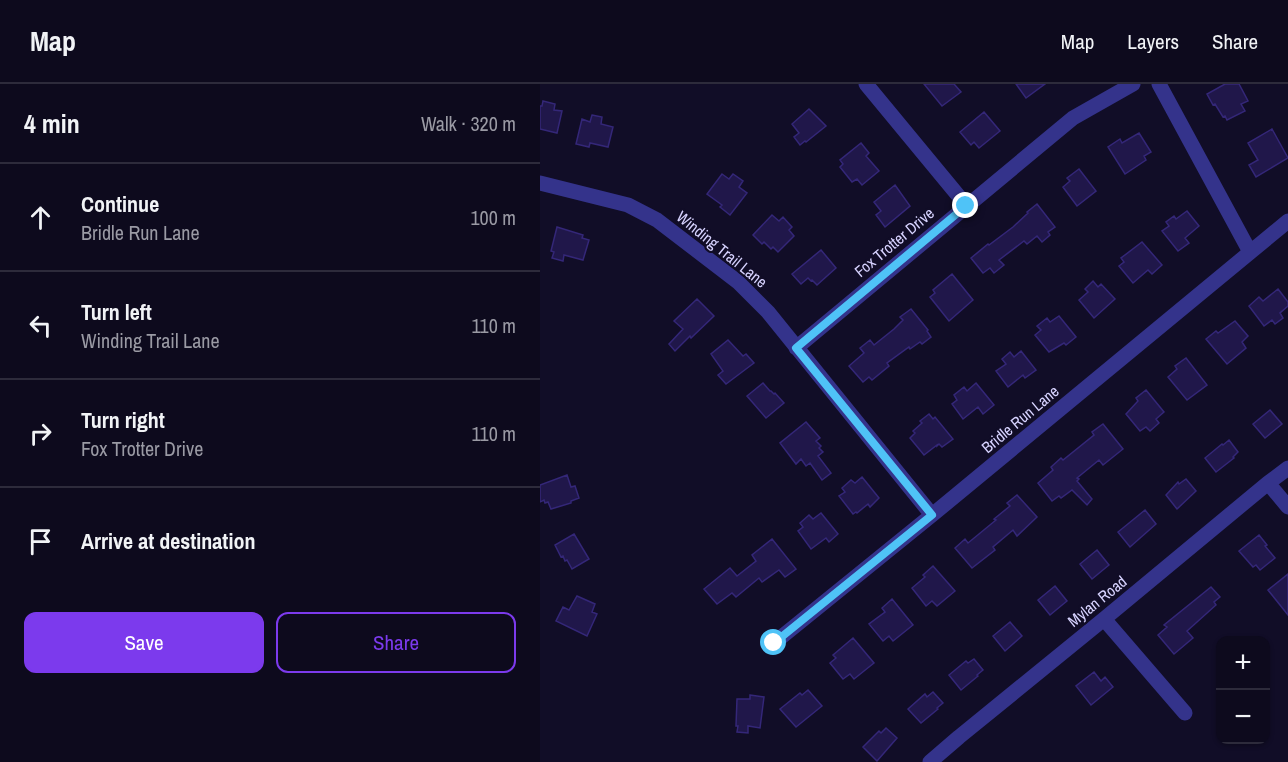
<!DOCTYPE html>
<html lang="en">
<head>
<meta charset="utf-8">
<style>
  body { margin:0; font-family:"Archivo Narrow",sans-serif; background:#161326; color:#f1f3f6 }
  .controls { position:absolute; right:18px; bottom:18px; display:grid; overflow:hidden; border-radius:12px; box-shadow:0 2px 4px #0004 }
  .controls button { width:54px; height:54px; display:grid; place-items:center; padding:0; border:0; border-bottom:2px solid #2d2b3b; background:#0d0a1d; color:#f1f3f6; font:30px sans-serif }
  .stop { position:absolute; width:18px; height:18px; margin:-14px; border:4px solid #4fc3f7; border-radius:50%; background:#fff }
  .stop.end { background:#4fc3f7; border-color:#fff; box-shadow:0 2px 6px #0008 }
  .list { margin:0; padding:0; list-style:none }
  h2 { display:flex; justify-content:space-between; align-items:center; height:78px; margin:0; padding:0 24px; font-size:26px }
  h2 small { font-size:20px; font-weight:400; color:#9a9aa4 }
  .list li { display:grid; grid-template-columns:39px 1fr auto; gap:18px; align-items:center; box-sizing:border-box; height:108px; padding:0 24px; border-top:2px solid #2d2b3b }
  .list b { display:block; font-size:22px; white-space:nowrap }
  .list p { margin:0; font-size:20px; white-space:nowrap; color:#9a9aa4 }
  .list em { font-size:20px; font-style:normal; color:#9a9aa4 }
  .actions { display:flex; gap:12px; padding:18px 24px }
  .actions a { flex:1; padding:14px 0; border:2px solid #7c3aed; border-radius:12px; text-align:center; font-size:21px; color:#7c3aed }
  .actions .main { background:#7c3aed; color:#fff }
  .icon { flex:none; width:33px; height:33px; fill:none; stroke:currentColor; stroke-width:2; stroke-linecap:round; stroke-linejoin:round }
  .map { position:relative; flex:none; width:748px; height:678px; overflow:hidden }
  header { display:flex; align-items:center; gap:36px; box-sizing:border-box; height:84px; padding:0 30px; background:#0d0a1d; border-bottom:2px solid #2d2b3b }
  header strong { font-size:28px }
  nav { display:flex; gap:33px; margin-inline-start:auto; font-size:21px }
  main { display:flex }
  aside { flex:1; background:#0d0a1d }
  .map>svg:first-child { display:block }
</style>
</head>
<body>
<header>
<strong>Map</strong>
<nav><a>Map</a><a>Layers</a><a>Share</a></nav>
</header>
<main>
<aside>
<h2>4 min<small>Walk · 320 m</small></h2>
<ul class="list">
<li><svg class="icon" aria-label="ahead" viewBox="0 0 24 24"><path d="M12 20V5M6 11l6-6 6 6"/></svg><div><b>Continue</b><p>Bridle Run Lane</p></div><em>100 m</em></li>
<li><svg class="icon" aria-label="left" viewBox="0 0 24 24"><path d="M17 20v-9H6M10 6l-5 5 5 5"/></svg><div><b>Turn left</b><p>Winding Trail Lane</p></div><em>110 m</em></li>
<li><svg class="icon" aria-label="right" viewBox="0 0 24 24"><path d="M7 20v-9h11M14 6l5 5-5 5"/></svg><div><b>Turn right</b><p>Fox Trotter Drive</p></div><em>110 m</em></li>
<li><svg class="icon" aria-label="arrive" viewBox="0 0 24 24"><path d="M6 21V4h12l-3 4 3 4H6"/></svg><div><b>Arrive at destination</b></div></li>
</ul>
<div class="actions"><a class="main">Save</a><a>Share</a></div>
</aside>
<div class="map">
<svg width="748" height="678" viewBox="0 0 748 678">
  <rect width="100%" height="100%" fill="#110d27"/>
  <path fill="#20174a" stroke="#342778" stroke-width="1.5" d="M384 0H414L421 8 402 22Z
    M476 0H505L486 14Z
    M685 0H699L708 17 701 20 705 27 687 36 685 32 683 33 675 20 673 21 667 10Z
    M3 17 15 20 14 26 22 27 17 49 0 45V22H2Z
    M269 25 286 42 266 58 265 57 260 61 254 53 259 49 252 40Z
    M444 28 460 47 439 64 434 58 431 61 420 48Z
    M52 31 62 33 61 40 73 43 68 63 50 59 49 63 36 60 42 35 50 38Z
    M732 45 748 74 716 93 709 81 718 76 708 59Z
    M599 49 611 68 604 72 606 76 585 90 568 63 580 55 582 59Z
    M321 59 329 69 326 72 339 87 322 101 317 95 312 98 300 83 303 80 300 76Z
    M539 85 556 107 537 122 523 103 530 97 527 94Z
    M182 90 189 95 193 90 203 97 199 103 207 109 190 131 180 123 182 121 167 110Z
    M355 101 370 122 345 143 336 131 341 127 334 118Z
    M497 120 515 143 508 148 510 151 502 158 497 152 487 160 484 157 459 176 464 181 454 189 450 184 443 189 431 174 448 160 449 161 473 143 488 129 487 128Z
    M647 127 659 142 645 154 649 159 638 167 622 147 629 142 626 138 634 132 636 135Z
    M232 131 239 137 243 133 252 143 249 146 254 152 238 168 233 163 231 165 224 158 222 160 213 151Z
    M17 143 43 151 42 154 49 156 43 176 24 171 23 177 12 174 14 168 11 167Z
    M602 158 622 181 612 190 608 186 593 199 579 182 584 178 581 174Z
    M281 166 296 184 277 201 272 196 271 197 268 194 261 200 252 190Z
    M412 190 433 216 409 237 390 213 395 209 393 206Z
    M553 197 558 203 561 200 575 215 554 234 539 216 548 208 545 205Z
    M738 205 748 218V222L740 229 743 234 735 240 732 236 724 242 709 222 719 213 723 217Z
    M157 215 174 232 151 254 150 252 135 267 129 260 143 245 134 237Z
    M371 225 388 246 387 247 391 253 382 260 380 258 370 265 369 263 347 279 349 282 332 296 329 293 323 298 309 282 324 269 320 264 330 256 334 261 354 245 363 236 360 233Z
    M519 232 536 253 526 261 524 259 509 268 495 251 501 246 497 242 507 234 510 238Z
    M695 237 708 252 702 258 706 264 687 280 666 255 676 247 678 249Z
    M188 256 203 272 206 270 214 279 186 300 178 291 183 287 171 270Z
    M481 267 496 286 485 294 483 291 468 303 456 287 466 280 462 275 470 268 474 273Z
    M646 274 667 301 647 316 628 293 637 285 635 282Z
    M223 299 230 307H231L234 310 235 309 244 319 226 334 207 312Z
    M436 299 454 321 443 330 438 323 423 335 412 320 417 316 414 311 424 303 427 307Z
    M606 306 624 328 616 335 619 339 610 347 606 343 600 347 586 330 598 317 596 314Z
    M730 326 742 340 725 354 713 340Z
    M389 330 393 335 395 333 413 355 402 363 399 360 397 362V361L384 371 370 354 375 349 373 347 382 339 380 337Z
    M266 338 280 354 276 357 281 362 279 364 283 368 278 372 291 389 282 396 270 379 266 382 261 375 256 380 240 359Z
    M563 340 583 365 563 381 559 376 537 394 539 395 537 397 552 415 547 421 532 406 521 414 519 412 512 417 498 399 513 386 511 383 521 374 523 376 554 351 552 348Z
    M689 356 698 368 693 373 694 374 676 388 665 374 682 360 683 361Z
    M27 391 31 403 35 402 39 414 31 417V419L11 425 8 418 5 419 4 416 0 418V401Z
    M322 393 339 414 330 423 328 420 317 429 316 428 313 430 299 412 305 408 302 404 311 396 315 399Z
    M646 395 656 407 637 425 626 411 638 398 639 400Z
    M477 411 497 433 477 452 473 446 453 463 455 466 432 484 415 464 425 455 428 459 456 436 454 435 470 422 467 419Z
    M605 426 616 440 590 463 578 448Z
    M281 429 298 450 289 458 286 454 271 465 258 447 263 443 260 439 269 431 273 435Z
    M34 450 49 475 32 485 27 476 25 477 23 472 21 473 15 461Z
    M719 451 727 461 725 462 735 474 720 486 716 481 713 483 699 467Z
    M232 455 256 485 245 493 239 486 222 498 219 494 196 513 192 509 177 520 164 505 190 484 197 492 216 477 212 471Z
    M557 466 569 481 552 495 540 480Z
    M393 482 415 507 397 522 392 517 386 522 372 504 385 493 383 491Z
    M748 490V531L728 506Z
    M515 502 527 517 510 531 498 516Z
    M671 503 680 513 674 518 676 521 647 547 653 554 634 570 618 551 627 543 624 541Z
    M37 512 55 520 52 528 57 530 47 552 16 537 23 523 29 526Z
    M352 515 373 541 353 557 349 552 343 557 329 540 345 528 342 524Z
    M470 538 482 552 465 567 453 552Z
    M313 554 334 579 314 595 310 590 303 595 290 579 296 574 293 571Z
    M434 575 443 586 437 591 438 592 421 606 409 591 426 577 428 579Z
    M554 588 561 597 565 593 573 603 551 621 536 602Z
    M268 606 282 622 256 643 240 625 260 609 262 611Z
    M393 608 403 619 397 624 398 625 381 639 368 625 385 610 387 613Z
    M210 611 224 613 220 644 208 642V649L197 648 198 642H196L197 615H210Z
    M346 644 357 654 337 677 323 663 339 647 341 649Z"/>
  <g fill="none" stroke-linecap="round" stroke-linejoin="round">
    <path stroke="#34338b" stroke-width="15" d="M326 0 426 121
      M619 0 710 168
      M0 99 88 121 117 136 198 198 228 228 392 431
      M256 264 533 34 593 0
      M728 399 748 423
      M564 535 645 629
      M234 559 392 431 748 137
      M390 678 419 653 564 535 728 399 748 384"/>
  </g>
  <g fill="none" stroke-linecap="round" stroke-linejoin="round">
    <path stroke="#4fc3f7" stroke-width="8" d="M234 559 392 431 256 264 426 122"/>
  </g>
  <g text-anchor="middle" dominant-baseline="central" stroke-width="4.5" stroke-linejoin="round" paint-order="stroke">
    <g font-size="16" fill="#d7d3ff" stroke="#110d27">
      <text transform="translate(354 158) rotate(-40)">Fox Trotter Drive</text>
      <text transform="translate(182 165) rotate(39)">Winding Trail Lane</text>
      <text transform="translate(480 335) rotate(-40)">Bridle Run Lane</text>
      <text transform="translate(557 517) rotate(-39)">Mylan Road</text>
    </g>
  </g>
</svg>
<div class="controls">
<button>+</button>
<button>−</button>
</div>
<div class="stop" style="left:234px;top:559px"></div>
<div class="stop end" style="left:426px;top:122px"></div>
</div>
</main>
</body>
</html>
